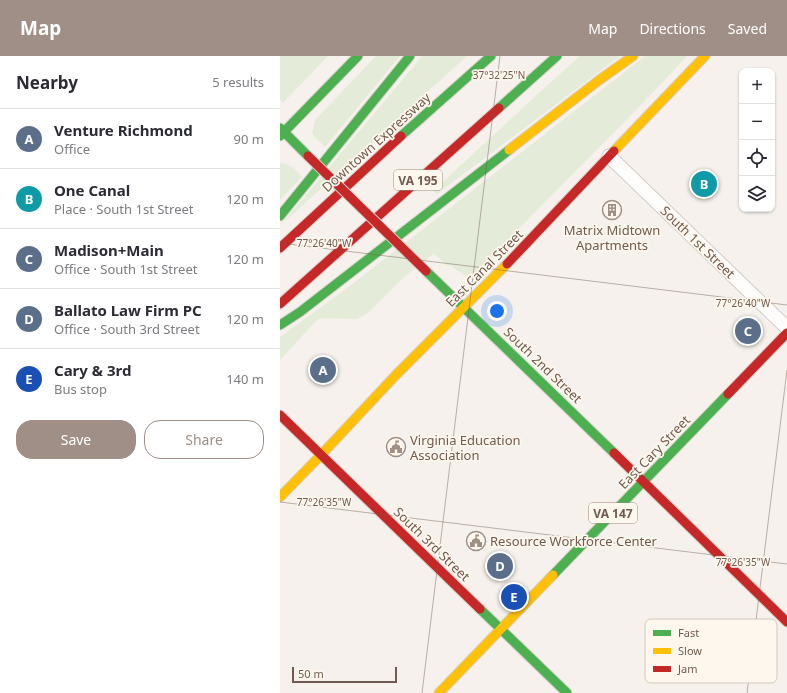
<!DOCTYPE html>
<html lang="en">
<head>
<meta charset="utf-8">
<style>
  body { margin:0; font-family:"Noto Sans",sans-serif; background:#f2f2f3; color:#2b2b33 }
  .controls { position:absolute; right:12px; top:12px; display:grid; overflow:hidden; border-radius:8px; box-shadow:0 1px 3px #0004 }
  .controls button { width:36px; height:36px; display:grid; place-items:center; padding:0; border:0; border-bottom:1px solid #e1e1e2; background:#fff; color:#2b2b33; font:20px sans-serif }
  .scale { position:absolute; left:12px; bottom:10px; width:105px; box-sizing:border-box; padding-left:4px; border:2px solid #715a4f; border-top:0; font-size:11px; line-height:14px; white-space:nowrap; color:#715a4f; -webkit-text-stroke:3px #fdf7ee; paint-order:stroke }
  .you { position:absolute; left:217px; top:255px; width:14px; height:14px; margin:-10px; border:3px solid #fff; border-radius:50%; background:#1a73e8; box-shadow:0 0 0 6px #1a73e833 }
  .badge { display:grid; place-items:center; width:26px; height:26px; border-radius:50%; background:#a08f86; color:#fff; font-size:13px; font-weight:700 }
  .pin { position:absolute; translate:-50% -50%; border:2px solid #fff; box-shadow:0 1px 4px #0006 }
  .list { margin:0; padding:0; list-style:none }
  h2 { display:flex; justify-content:space-between; align-items:center; height:52px; margin:0; padding:0 16px; font-size:17px }
  h2 small { font-size:13px; font-weight:400; color:#7c7c81 }
  .list li { display:grid; grid-template-columns:26px 1fr auto; gap:12px; align-items:center; box-sizing:border-box; height:60px; padding:0 16px; border-top:1px solid #e1e1e2 }
  .list b { display:block; font-size:15px; white-space:nowrap }
  .list p { margin:0; font-size:13px; white-space:nowrap; color:#7c7c81 }
  .list em { font-size:13px; font-style:normal; color:#7c7c81 }
  .actions { display:flex; gap:8px; padding:12px 16px }
  .actions a { flex:1; padding:9px 0; border:1px solid #a08f86; border-radius:16px; text-align:center; font-size:14px; color:#a08f86 }
  .actions .main { background:#a08f86; color:#fff }
  .icon { flex:none; width:22px; height:22px; fill:none; stroke:currentColor; stroke-width:2; stroke-linecap:round; stroke-linejoin:round }
  .map { position:relative; flex:none; width:507px; height:637px; overflow:hidden }
  header { display:flex; align-items:center; gap:24px; box-sizing:border-box; height:56px; padding:0 20px; background:#a08f86; color:#fff }
  header strong { font-size:19px }
  nav { display:flex; gap:22px; margin-inline-start:auto; font-size:14px }
  main { display:flex }
  aside { flex:1; background:#fff }
  .map>svg:first-child { display:block }
</style>
</head>
<body>
<header>
<strong>Map</strong>
<nav><a>Map</a><a>Directions</a><a>Saved</a></nav>
</header>
<main>
<aside>
<h2>Nearby<small>5 results</small></h2>
<ul class="list">
<li><span class="badge" style="background:#5c6f8a">A</span><div><b>Venture Richmond</b><p>Office</p></div><em>90 m</em></li>
<li><span class="badge" style="background:#0f9aa8">B</span><div><b>One Canal</b><p>Place · South 1st Street</p></div><em>120 m</em></li>
<li><span class="badge" style="background:#5c6f8a">C</span><div><b>Madison+Main</b><p>Office · South 1st Street</p></div><em>120 m</em></li>
<li><span class="badge" style="background:#5c6f8a">D</span><div><b>Ballato Law Firm PC</b><p>Office · South 3rd Street</p></div><em>120 m</em></li>
<li><span class="badge" style="background:#1a4fb4">E</span><div><b>Cary &amp; 3rd</b><p>Bus stop</p></div><em>140 m</em></li>
</ul>
<div class="actions"><a class="main">Save</a><a>Share</a></div>
</aside>
<div class="map">
<svg width="507" height="637" viewBox="0 0 507 637">
  <rect width="100%" height="100%" fill="#f6f1ec"/>
  <path fill="#e4ebd8" d="M0 0H48L3 47 0 43Z
    M96 0H120L45 91 32 78 35 64Z
    M142 0H187L1 169 128 17Z
    M300 0H340L157 138 153 135 261 35Z
    M365 0H407L363 47 189 223 171 210 166 209 154 197 123 222 88 257 77 263 43 262 37 264 0 304V281L62 236Z
    M0 107C11 108 15 113 22 121L0 144Z"/>
  <g fill="none" stroke-linecap="round" stroke-linejoin="round">
    <g stroke="#d3cdc8" stroke-width="15">
      <path id="street" d="M329 100 507 272"/>
    </g>
    <g stroke="#d5cec8" stroke-width="11">
      <path id="fast" d="M219 52 277 0
        M0 72 28 100
        M0 80 78 0
        M121 80 211 0
        M0 160 130 0
        M146 215 334 397
        M0 269 20 256 229 94
        M273 519 448 338
        M200 553 287 637"/>
    </g>
    <g stroke="#d5cec8" stroke-width="11">
      <path id="slow" d="M229 94 318 25 353 0
        M334 95 425 0
        M0 441 41 399 115 320 227 208
        M159 637 273 519"/>
    </g>
    <g stroke="#d5cec8" stroke-width="11">
      <path id="jam" d="M0 192 121 80
        M227 208 334 95
        M0 248 219 52
        M448 338 507 277
        M0 359 200 553
        M334 397 507 566"/>
    </g>
    <use href="#street" stroke="#fefdfc" stroke-width="13"/>
    <use href="#fast" stroke="#4caf50" stroke-width="9"/>
    <use href="#slow" stroke="#ffc107" stroke-width="9"/>
    <use href="#jam" stroke="#c62828" stroke-width="9"/>
    <g stroke="#d5cec8" stroke-width="11" stroke-linecap="butt">
      <path id="jam-bridge" d="M28 100 146 215"/>
    </g>
    <use href="#jam-bridge" stroke="#c62828" stroke-width="9"/>
  </g>
  <path fill="none" stroke="#715a4f" stroke-width="1" stroke-opacity="0.45" d="M0 187 507 249M0 446 507 508M142 637 220 0M467 637 507 314"/>
  <defs>
    <g id="building-ring" transform="scale(1)"><circle r="9.5" fill="#fdf7ee" stroke="#a08f86" stroke-width="1.5"/><path d="M-4-6H4V6H1V3H-1V6H-4ZM-2.5-4.3h1.7v1.8h-1.7ZM.8-4.3h1.7v1.8H.8ZM-2.5-1h1.7V.8h-1.7ZM.8-1h1.7V.8H.8Z" fill="#a08f86"/></g>
    <g id="civic-ring" transform="scale(1)"><circle r="9.5" fill="#fdf7ee" stroke="#a08f86" stroke-width="1.5"/><path d="M-.6-6.5H3V-4.5H.6V-3L4-1V1h2V6H-6V1h2V-1L-.6-3ZM-1.2 2.5V6h2.4V2.5Z" fill="#a08f86"/></g>
  </defs>
  <g fill-rule="evenodd">
    <use href="#building-ring" x="332" y="154"/>
    <use href="#civic-ring" x="116" y="391"/>
    <use href="#civic-ring" x="196" y="485"/>
  </g>
  <g text-anchor="middle" dominant-baseline="central" stroke-width="3.5" stroke-linejoin="round" paint-order="stroke">
    <g fill="#fdf7ee" stroke="#9b897f" stroke-width="1">
      <rect x="114" y="114" width="48" height="20" rx="3"/>
      <rect x="309" y="447" width="48" height="20" rx="3"/>
    </g>
    <g font-size="12" font-weight="bold" fill="#715a4f">
      <text x="138" y="124">VA 195</text>
      <text x="333" y="457">VA 147</text>
    </g>
    <g font-size="13" fill="#715a4f" stroke="#fdf7ee">
      <text transform="translate(96 86) rotate(-42)">Downtown Expressway</text>
      <text transform="translate(418 186) rotate(44)">South 1st Street</text>
      <text transform="translate(204 212) rotate(-45)">East Canal Street</text>
      <text transform="translate(263 309) rotate(44)">South 2nd Street</text>
      <text transform="translate(374 396) rotate(-46)">East Cary Street</text>
      <text transform="translate(152 488) rotate(44)">South 3rd Street</text>
    </g>
    <g font-size="13" fill="#715a4f" stroke="#fdf7ee" text-anchor="start">
      <text x="332" y="174" text-anchor="middle">Matrix Midtown<tspan x="332" dy="15">Apartments</tspan></text>
      <text x="130" y="384">Virginia Education<tspan x="130" dy="15">Association</tspan></text>
      <text x="210" y="485">Resource Workforce Center</text>
    </g>
  </g>
  <rect x="365" y="563" width="132" height="64" rx="6" fill="#fdf7ee" stroke="#d3c8be" stroke-width="1"/>
  <rect x="373" y="574" width="18" height="6" fill="#4caf50"/>
  <rect x="373" y="592" width="18" height="6" fill="#ffc107"/>
  <rect x="373" y="610" width="18" height="6" fill="#c62828"/>
  <g font-size="11" fill="#715a4f">
    <text x="398" y="581">Fast</text>
    <text x="398" y="599">Slow</text>
    <text x="398" y="617">Jam</text>
  </g>
  <g font-size="10" text-anchor="middle" fill="#715a4f" stroke="#fdf7ee" stroke-width="3.5" stroke-linejoin="round" paint-order="stroke">
    <text x="219" y="23">37°32'25"N</text>
    <text x="44" y="191">77°26'40"W</text>
    <text x="463" y="251">77°26'40"W</text>
    <text x="44" y="450">77°26'35"W</text>
    <text x="463" y="510">77°26'35"W</text>
  </g>
</svg>
<div class="controls">
<button>+</button>
<button>−</button>
<button><svg class="icon" aria-label="locate" viewBox="0 0 24 24"><circle cx="12" cy="12" r="6"/><path d="M12 2v4M12 18v4M2 12h4M18 12h4"/></svg></button>
<button><svg class="icon" aria-label="layers" viewBox="0 0 24 24"><path d="M12 4l9 5-9 5-9-5zM3 14l9 5 9-5"/></svg></button>
</div>
<div class="scale">50 m</div>
<div class="you"></div>
<div class="pin badge" style="left:43px;top:314px;background:#5c6f8a">A</div>
<div class="pin badge" style="left:424px;top:128px;background:#0f9aa8">B</div>
<div class="pin badge" style="left:468px;top:275px;background:#5c6f8a">C</div>
<div class="pin badge" style="left:220px;top:510px;background:#5c6f8a">D</div>
<div class="pin badge" style="left:234px;top:541px;background:#1a4fb4">E</div>
</div>
</main>
</body>
</html>
